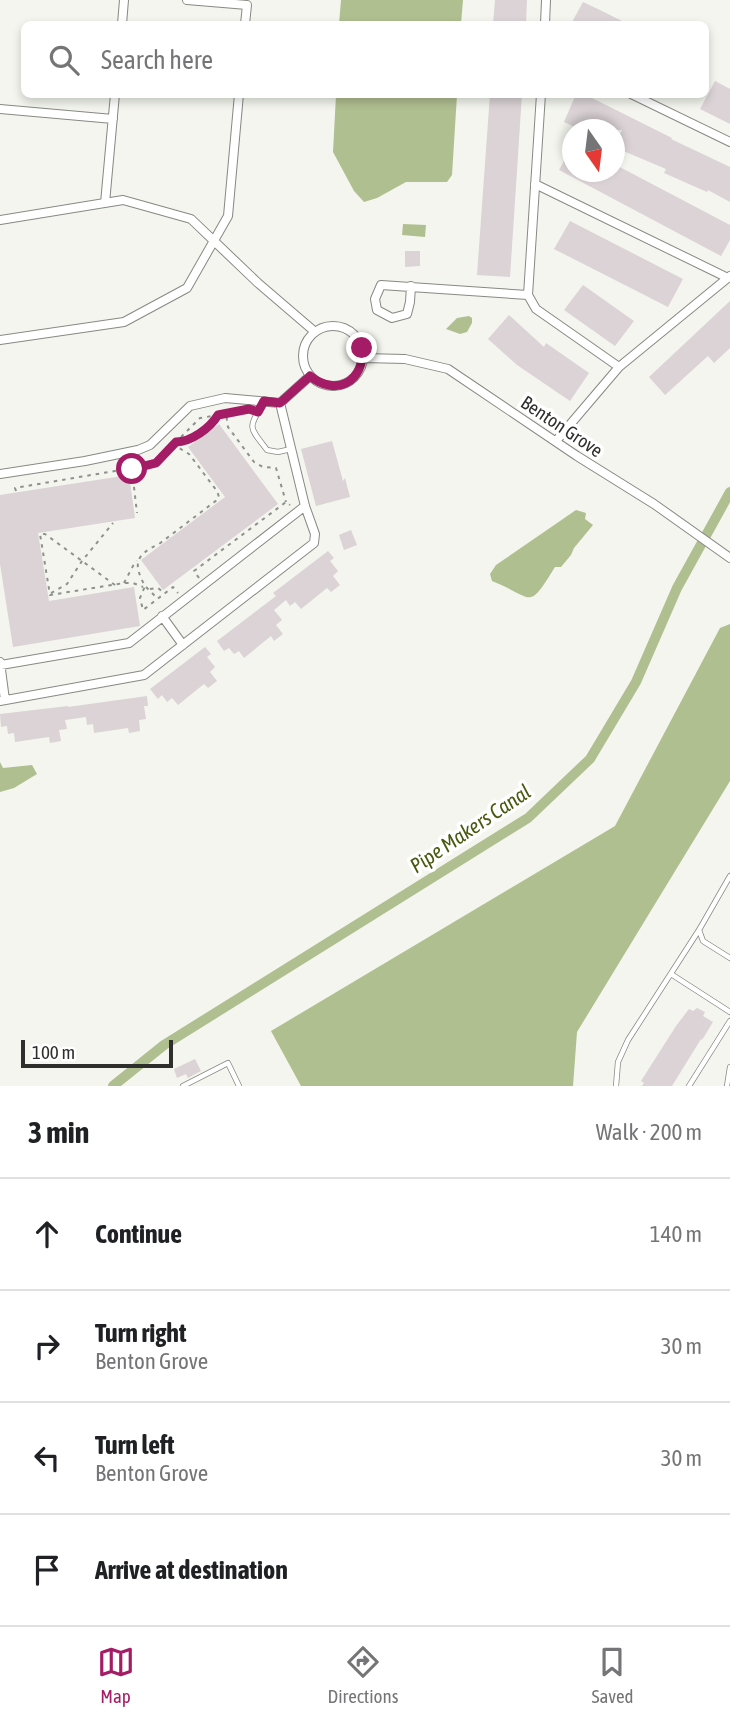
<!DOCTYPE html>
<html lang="en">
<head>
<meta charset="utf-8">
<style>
  body { margin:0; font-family:"Asap Condensed",sans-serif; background:#f2f2f2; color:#202124 }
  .compass { position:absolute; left:562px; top:119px; width:63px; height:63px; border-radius:50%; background:#fff; box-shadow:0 4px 10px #0003; rotate:166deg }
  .scale { position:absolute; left:21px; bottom:18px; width:152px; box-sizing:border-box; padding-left:7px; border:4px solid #2e2f2d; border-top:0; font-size:19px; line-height:24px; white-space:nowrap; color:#2e2f2d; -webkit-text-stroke:5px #fff; paint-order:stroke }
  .stop { position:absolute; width:21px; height:21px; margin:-16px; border:5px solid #a41c66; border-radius:50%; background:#fff }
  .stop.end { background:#a41c66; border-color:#fff; box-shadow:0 2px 7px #0008 }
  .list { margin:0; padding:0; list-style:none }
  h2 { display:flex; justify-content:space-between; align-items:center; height:91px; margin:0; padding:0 28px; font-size:30px }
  h2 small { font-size:23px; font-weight:400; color:#757577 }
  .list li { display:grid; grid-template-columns:46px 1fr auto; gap:21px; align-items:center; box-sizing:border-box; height:112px; padding:0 28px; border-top:2px solid #e0e0e0 }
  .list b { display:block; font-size:26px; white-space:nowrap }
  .list p { margin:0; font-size:23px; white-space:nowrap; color:#757577 }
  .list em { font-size:23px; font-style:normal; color:#757577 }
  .icon { flex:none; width:38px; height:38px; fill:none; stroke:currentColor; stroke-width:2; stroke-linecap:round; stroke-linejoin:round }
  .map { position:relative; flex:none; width:730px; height:1086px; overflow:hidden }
  .search { position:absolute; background:#fff; box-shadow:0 4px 10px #0003; left:21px; right:21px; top:21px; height:77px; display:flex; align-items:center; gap:18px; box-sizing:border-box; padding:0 24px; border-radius:10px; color:#757577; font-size:26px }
  .sheet { height:539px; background:#fff }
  nav { display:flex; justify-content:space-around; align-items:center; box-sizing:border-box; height:98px; border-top:2px solid #e0e0e0; background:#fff; font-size:19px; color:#757577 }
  nav a { display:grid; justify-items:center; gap:4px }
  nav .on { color:#a41c66 }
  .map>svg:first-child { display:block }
</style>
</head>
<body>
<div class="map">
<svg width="730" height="1086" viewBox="0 0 730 1086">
  <rect width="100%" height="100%" fill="#f3f5ee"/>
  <path fill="#b0bf90" d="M341 0H463L461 24H339Z
    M336 95H457L452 175 447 182H406L377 198 364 202 354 191 333 152Z
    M403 224 426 225 425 237 402 235Z
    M469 316 472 318V323L467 332 460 334 446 329 457 318Z
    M576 510 586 513 585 519 593 525 574 548 571 555 561 567H555C527 612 535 598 492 581L490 574 496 565Z
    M730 624V781L577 1032 573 1086H301L271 1031 615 826 720 628Z
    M0 762 3 768 32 765 37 774 14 788 0 792Z"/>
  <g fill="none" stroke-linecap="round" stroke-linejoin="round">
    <path stroke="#b0bf90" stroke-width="10" d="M113 1086 164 1045 528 818 590 759 636 682 677 588 730 492"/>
  </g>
  <path fill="#dbd3d6" d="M495 0H527L526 24H493Z
    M583 2 602 11 628 24H571Z
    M715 81 730 89V124L700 109Z
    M490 94H522L510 277 477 275Z
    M576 94H584L672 138 671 139 730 167V202L708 190 707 192 664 173 666 169 614 147 622 130H581L564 122Z
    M572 146V172H614V164L730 225V240L721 256 559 170Z
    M570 221 683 279 668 307 554 249Z
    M405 251H420V266L405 267Z
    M583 285 634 321 615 346 564 310Z
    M730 301V348L714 363 708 356 665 395 649 377Z
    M509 315 544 347 546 343 589 373 570 401 517 365 488 339Z
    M219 424 278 504 163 590 141 560 225 497 188 447Z
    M332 441 343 481 345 478 350 497 316 506 301 449Z
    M129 475 135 518 38 533 49 601 134 587 140 626 13 647 0 564V495Z
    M351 530 357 545 344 550 339 535Z
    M328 551 334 558 330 561 338 571 333 576 340 585 331 592 327 588 301 609 295 602 290 606 286 600 274 610 282 620 276 625 283 634 274 641 271 636 244 658 239 651 234 654 229 648 224 651 217 641 276 596 273 593Z
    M205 647 211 654 207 657 215 667 210 672 217 681 208 688 204 684 178 705 172 698 167 702 162 695 158 699 150 689Z
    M147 696 148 706H144L146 719 139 720 140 731 129 733 128 728 94 733 93 724 87 725 86 717 65 720 67 729 59 730 61 741 50 743 49 737 15 742 14 733 8 734 7 726 1 727 0 714 68 706V707Z
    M697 1008 705 1012 703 1016 713 1022 702 1040 701 1039 672 1086H642L644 1083 641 1081 676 1026 689 1009 693 1011Z
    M195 1059 201 1071 188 1078 186 1074 177 1078 174 1069Z"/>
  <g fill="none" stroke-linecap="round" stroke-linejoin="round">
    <g stroke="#878983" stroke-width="6">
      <path id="service" d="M264 402C248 429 248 425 267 450L278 452 291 449
        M730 876 699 930 703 941 730 958
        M671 974 730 1012
        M183 1086 228 1063 239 1086
        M616 1086 618 1062 628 1040 699 930
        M689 1086 730 1021
        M727 1086 730 1067"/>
    </g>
    <g stroke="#878983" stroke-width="10">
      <path id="minor" d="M187 0 247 5 245 24
        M122 24 124 0
        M545 24 546 0
        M541 94 528 295 536 309 619 367
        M631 94 730 142
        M0 109 113 119
        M535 184 728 278
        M105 203 115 94
        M0 220 123 200 191 219 258 283 314 331
        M411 286 410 302 407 314 392 318 377 310 375 299 381 285 528 295
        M303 356a30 30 0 1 1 60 0a30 30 0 1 1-60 0Z
        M0 340 124 322 187 288 228 216 239 94
        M363 358 405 359 448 369 577 456 654 504 730 558
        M556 441 619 367 730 276
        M0 474 85 461 138 450 150 445 190 406 225 398 280 403 310 376
        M162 616 183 645
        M0 662 5 700
        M1 665 129 643 305 506
        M0 701 144 675 314 543 315 534 305 506 280 403"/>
    </g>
    <path stroke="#8f918c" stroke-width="2" stroke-dasharray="3.5 5" stroke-linecap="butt" d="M248 410 226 414 228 427 254 462 263 467 276 468 286 502
      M177 442C192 441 209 428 218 416
      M175 443 200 418 225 414
      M132 470 137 513
      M16 491 15 488 150 465 160 460 174 445 189 454 217 491 219 497 217 500 159 544C135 555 133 564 145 586L140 598 143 610 173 587 178 593
      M199 578 194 571 286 502 290 505
      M124 583 134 564 137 561
      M115 585 45 534H40L50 595 124 583H133L143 587
      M146 587 157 598
      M150 589 158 588 164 593
      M51 593 67 584 82 561 113 523"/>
    <use href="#service" stroke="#fff" stroke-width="4.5"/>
    <use href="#minor" stroke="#fff" stroke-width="8"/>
  </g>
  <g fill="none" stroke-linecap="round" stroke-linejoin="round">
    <path stroke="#a41c66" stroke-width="9" d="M132 469 156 463 176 442C191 442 210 428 218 415L249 409 258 412 264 401 280 403 310 376C336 397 365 382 362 348"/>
  </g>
  <g text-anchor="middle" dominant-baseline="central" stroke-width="7" stroke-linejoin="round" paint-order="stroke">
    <g font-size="19" fill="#2e2f2d" stroke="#fff">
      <text transform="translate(562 426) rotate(34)">Benton Grove</text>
    </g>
    <g font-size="21" font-style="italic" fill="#485910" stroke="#fff">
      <text transform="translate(470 828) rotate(-34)">Pipe Makers Canal</text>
    </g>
  </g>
</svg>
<svg class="compass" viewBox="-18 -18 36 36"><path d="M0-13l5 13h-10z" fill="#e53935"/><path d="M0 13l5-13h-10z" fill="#757577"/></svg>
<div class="scale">100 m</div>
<div class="stop" style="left:132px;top:469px"></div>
<div class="stop end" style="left:362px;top:348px"></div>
<div class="search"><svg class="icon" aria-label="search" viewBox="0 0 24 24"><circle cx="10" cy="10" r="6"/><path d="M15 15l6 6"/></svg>Search here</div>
</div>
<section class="sheet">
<h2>3 min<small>Walk · 200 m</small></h2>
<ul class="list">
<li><svg class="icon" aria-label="ahead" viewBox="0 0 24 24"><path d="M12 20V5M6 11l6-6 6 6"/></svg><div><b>Continue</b></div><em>140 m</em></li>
<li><svg class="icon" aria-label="right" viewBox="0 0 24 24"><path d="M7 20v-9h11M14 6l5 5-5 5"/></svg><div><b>Turn right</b><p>Benton Grove</p></div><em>30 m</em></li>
<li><svg class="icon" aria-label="left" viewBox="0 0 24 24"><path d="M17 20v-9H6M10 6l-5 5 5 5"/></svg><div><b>Turn left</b><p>Benton Grove</p></div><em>30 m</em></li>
<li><svg class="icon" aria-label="arrive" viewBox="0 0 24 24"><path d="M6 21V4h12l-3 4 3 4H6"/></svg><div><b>Arrive at destination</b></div></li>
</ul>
</section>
<nav>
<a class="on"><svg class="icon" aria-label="map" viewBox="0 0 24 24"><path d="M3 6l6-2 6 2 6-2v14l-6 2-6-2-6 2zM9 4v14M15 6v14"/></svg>Map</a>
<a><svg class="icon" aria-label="directions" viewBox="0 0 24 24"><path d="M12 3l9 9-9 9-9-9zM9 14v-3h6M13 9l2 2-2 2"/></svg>Directions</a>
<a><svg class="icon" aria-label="saved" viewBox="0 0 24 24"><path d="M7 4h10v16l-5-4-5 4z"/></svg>Saved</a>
</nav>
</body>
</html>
